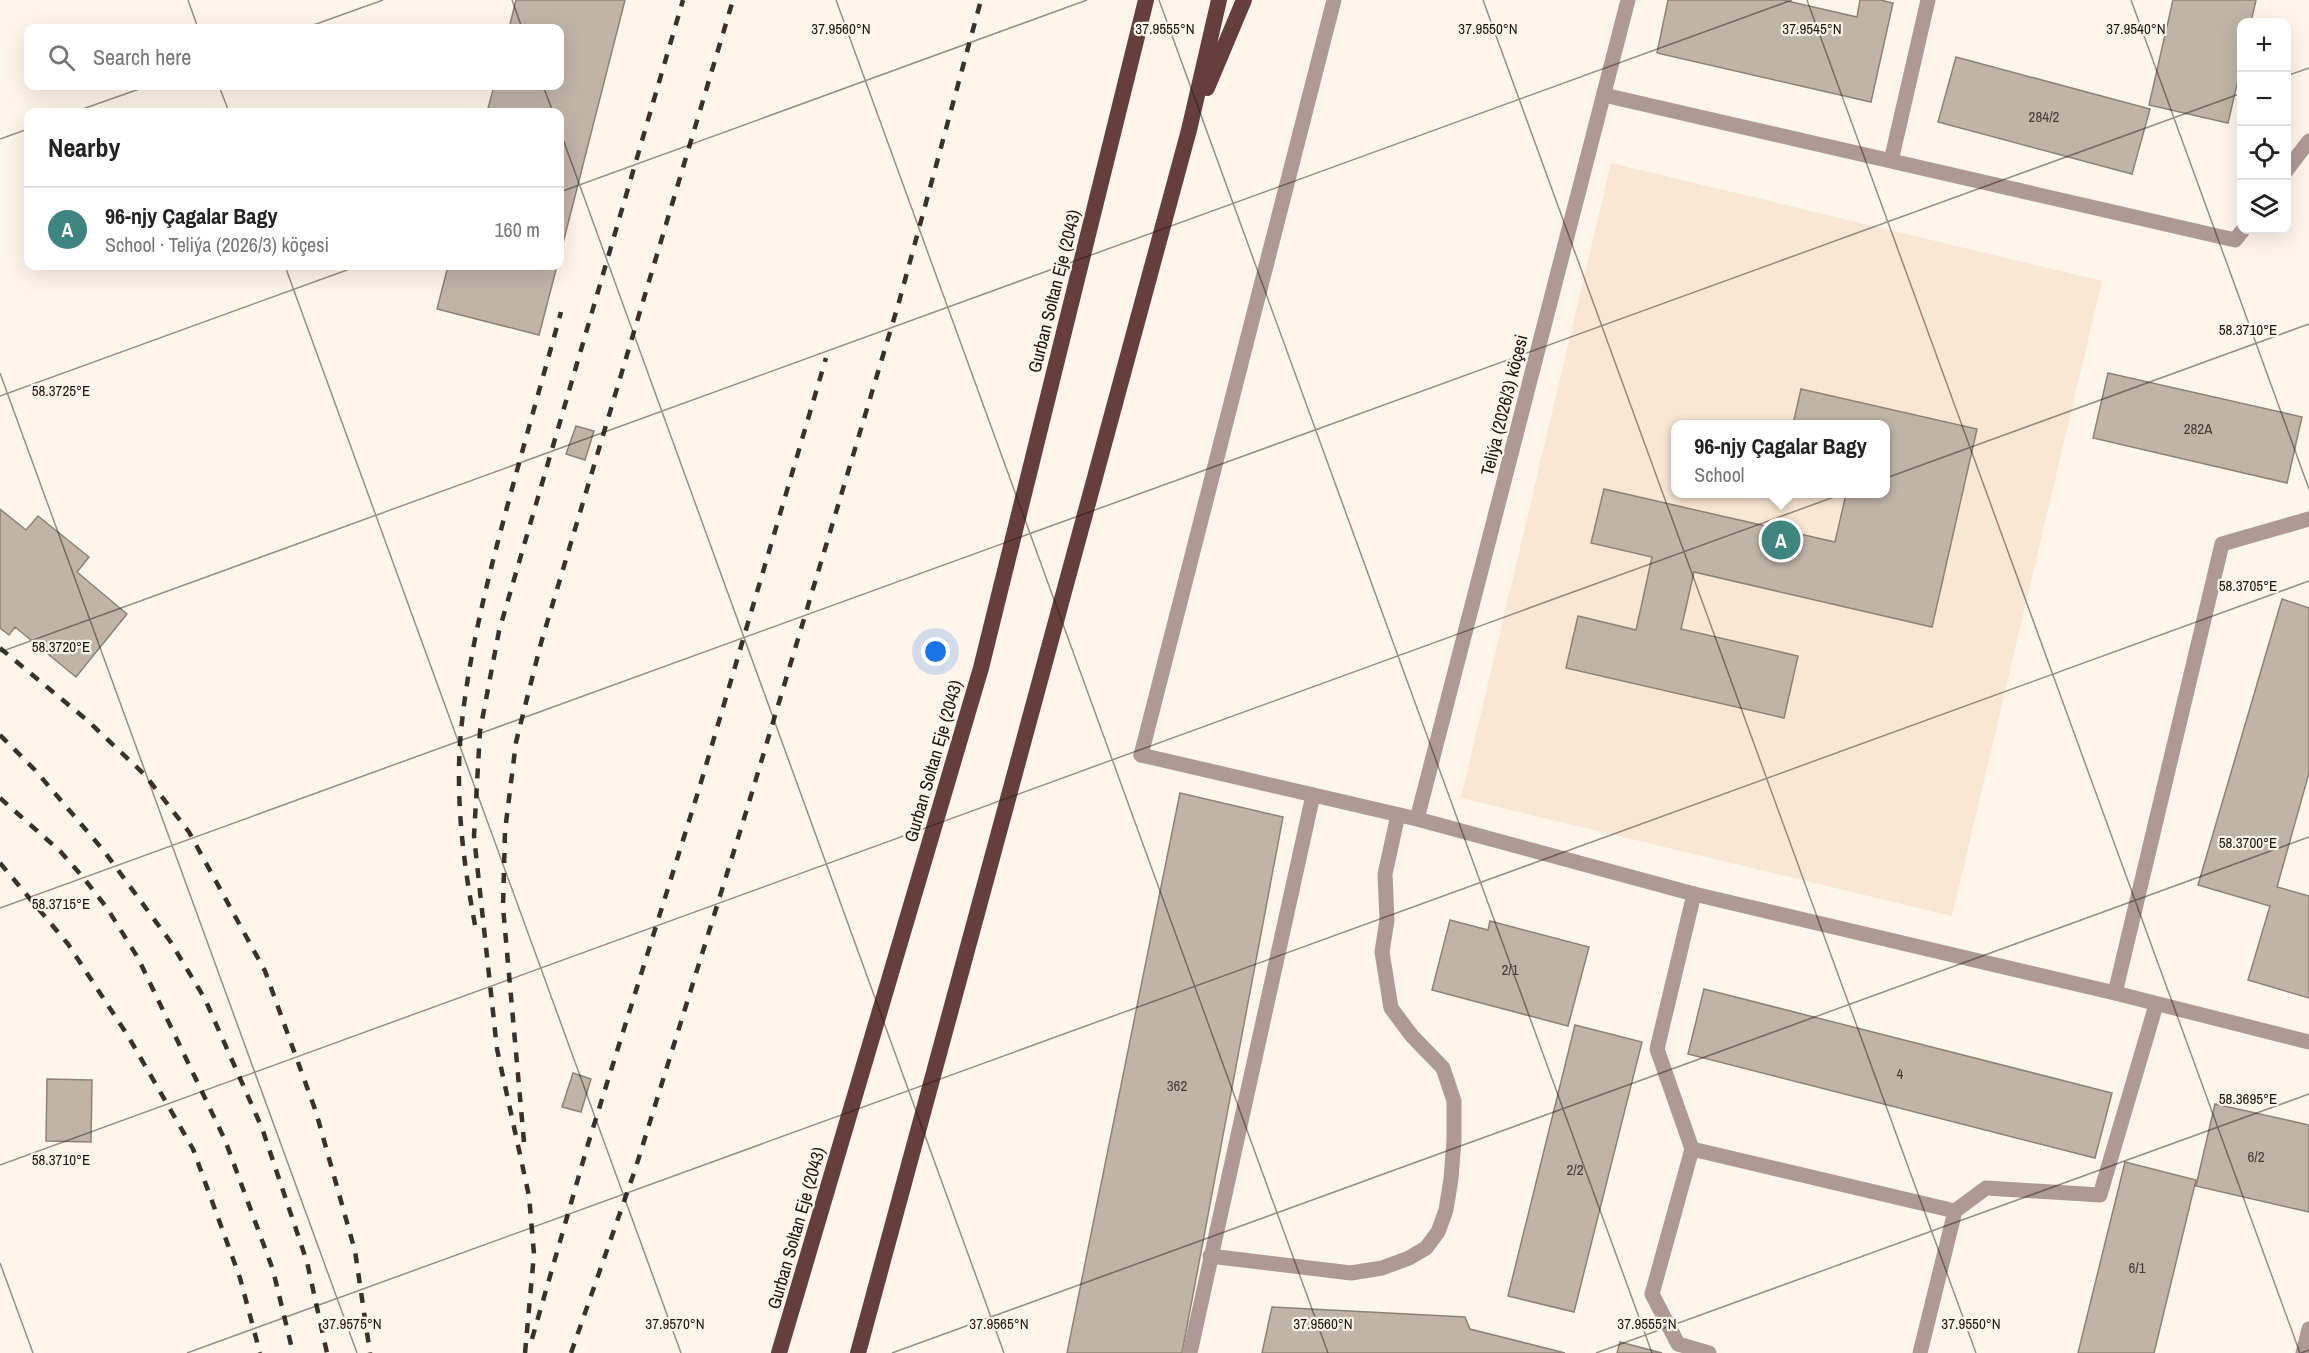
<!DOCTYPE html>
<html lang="en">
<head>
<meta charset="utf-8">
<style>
  body { margin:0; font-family:"Archivo Narrow",sans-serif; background:#f2f2f2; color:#222 }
  .controls { position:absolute; right:18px; top:18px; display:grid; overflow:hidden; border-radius:12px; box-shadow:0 6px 24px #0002 }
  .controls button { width:54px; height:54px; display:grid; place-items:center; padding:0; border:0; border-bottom:2px solid #e0e0e0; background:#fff; color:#222; font:30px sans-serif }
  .you { position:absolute; left:936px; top:652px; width:21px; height:21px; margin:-15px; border:4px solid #fff; border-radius:50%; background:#1a73e8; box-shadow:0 0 0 9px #1a73e833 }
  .badge { display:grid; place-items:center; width:39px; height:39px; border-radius:50%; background:#3e8580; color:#fff; font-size:20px; font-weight:700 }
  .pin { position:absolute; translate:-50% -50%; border:3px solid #fff; box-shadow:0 2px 6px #0006 }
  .popup { position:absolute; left:1671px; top:420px; width:219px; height:78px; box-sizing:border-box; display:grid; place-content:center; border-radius:12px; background:#fff; filter:drop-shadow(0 2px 4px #0005); font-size:20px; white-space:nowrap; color:#767676 }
  .popup b { font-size:22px; color:#222 }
  .popup::after { content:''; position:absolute; left:50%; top:100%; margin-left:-12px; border:12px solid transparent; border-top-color:#fff }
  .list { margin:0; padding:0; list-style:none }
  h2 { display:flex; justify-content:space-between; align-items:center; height:78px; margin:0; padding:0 24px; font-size:26px }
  h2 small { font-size:20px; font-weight:400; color:#767676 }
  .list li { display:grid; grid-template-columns:39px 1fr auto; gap:18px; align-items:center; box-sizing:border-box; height:84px; padding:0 24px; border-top:2px solid #e0e0e0 }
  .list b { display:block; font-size:22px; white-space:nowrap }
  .list p { margin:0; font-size:20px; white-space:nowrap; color:#767676 }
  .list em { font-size:20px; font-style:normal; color:#767676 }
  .icon { flex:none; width:33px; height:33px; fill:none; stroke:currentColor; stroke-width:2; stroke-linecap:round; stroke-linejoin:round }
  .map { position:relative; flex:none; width:2309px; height:1353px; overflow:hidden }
  .search { position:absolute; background:#fff; box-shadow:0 6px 24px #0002; left:24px; top:24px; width:540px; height:66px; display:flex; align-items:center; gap:15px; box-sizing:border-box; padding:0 21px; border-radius:12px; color:#767676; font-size:22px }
  .panel { position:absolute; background:#fff; box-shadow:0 6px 24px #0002; left:24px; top:108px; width:540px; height:162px; border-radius:12px }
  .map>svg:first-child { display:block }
</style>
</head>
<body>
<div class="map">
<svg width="2309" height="1353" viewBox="0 0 2309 1353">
  <rect width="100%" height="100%" fill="#fff5ea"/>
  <path fill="#f9e7d3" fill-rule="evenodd" d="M1611 163 2102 281 1952 916 1461 798ZM1676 424H1886V494H1676Z"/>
  <path fill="#c0b4a7" stroke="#8e8276" stroke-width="1.5" d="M516 0H625L560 255V112H487L494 86H560V28H509Z
    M1668 0H1783L1857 17 1860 0H1880L1893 3 1871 102 1657 53Z
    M2173 0H2256L2251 22H2242V63L2228 123 2149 105Z
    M1956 57 2150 109 2132 174 1938 122Z
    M448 266H557L539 335 437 309Z
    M2108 373 2302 417 2287 483 2093 438Z
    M1801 389 1977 429 1932 627 1694 572 1681 629 1798 656 1784 718 1566 668 1578 616 1636 630 1652 557 1591 543 1604 489 1835 542 1846 494H1886V424H1793Z
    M576 426 594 431 585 460 566 454Z
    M0 509 26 530 38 516 89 557 77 572 127 614 76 677 15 627 9 635 0 628Z
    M2282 599 2309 608V773L2277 887 2309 896V998L2248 980 2270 906 2198 885Z
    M1180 793 1283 817 1182 1353H1067Z
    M1450 920 1488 930 1490 921 1589 947 1568 1026 1432 990Z
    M1704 989 2112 1093 2095 1158 1688 1054Z
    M1575 1025 1642 1042 1574 1312 1508 1296Z
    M573 1073 591 1079 581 1112 562 1107Z
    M47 1079 92 1080 91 1142 46 1141Z
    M2215 1104 2309 1125V1212L2196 1186Z
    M2125 1162 2196 1180 2154 1353H2078Z
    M1272 1307 1465 1317 1470 1329 1565 1353H1262Z
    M1620 1342 1662 1353H1617Z"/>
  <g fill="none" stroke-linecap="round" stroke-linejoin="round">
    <path stroke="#af9996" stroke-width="15" d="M1604 95 2235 240 2243 230
      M1891 161 1928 0
      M2286 171 2309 141
      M1141 755 1334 0
      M1694 894 1657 1049 1692 1149 1652 1294 1678 1344 1709 1353
      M2115 993 2222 544 2309 519
      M1692 1149 1955 1211 1986 1188 2100 1195 2156 1005
      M1190 1353 1313 795
      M1920 1353 1955 1211
      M2303 1353 2309 1329"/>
    <path stroke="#af9996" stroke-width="15" d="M1141 755 1417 819 1694 894 2115 993 2309 1042
      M1417 819 1628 0
      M1210 1256 1351 1273 1382 1268 1409 1258 1426 1248 1438 1232 1446 1210 1451 1179 1454 1140V1101L1443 1068 1412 1036 1391 1008 1382 952 1387 920 1385 874 1398 815"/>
    <path stroke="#663f3c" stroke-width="16" d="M1207 88 1244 0
      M779 1353 981 668 1146 0
      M858 1353 1189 130 1219 0"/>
    <path stroke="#36322c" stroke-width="4.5" stroke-dasharray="10 10" stroke-linecap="butt" d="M0 648 88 721 145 775 189 832 265 971 316 1112 355 1251 370 1353
      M0 735 35 770 104 851 170 941 205 999 262 1128 307 1262 327 1353
      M0 798 60 851 82 876 107 908 138 958 225 1140 273 1270 293 1353
      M0 863 68 944 128 1036 193 1149 240 1278 260 1353
      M475 925C463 861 455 796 461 731 469 650 489 574 510 496 527 434 544 373 561 312
      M524 1142 503 907 505 831 516 742 541 643 733 0
      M532 1339 588 1144 699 789 826 358
      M525 1353 534 1254 529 1196 497 1049 474 836 480 731 499 631 683 0
      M571 1353 635 1170 747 809 899 302 981 0"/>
  </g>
  <path fill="none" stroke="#191510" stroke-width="1.5" stroke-opacity="0.45" d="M188 0 198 28M512 0 522 28M836 0 1328 1353M1159 0 1652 1353M1483 0 1976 1353M1807 0 2300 1353M2131 0 2309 489M305 28 383 0M2286 76 2309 68M219 86 229 112M543 86 553 112M74 112 148 86M560 131 1004 1353M0 139 28 129M560 192 1087 0M285 266 681 1353M0 373 357 1353M0 396 358 266M0 652 1792 0M0 908 2242 93M0 1165 2309 324M0 1263 33 1353M187 1353 2309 581M892 1353 2309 837M1596 1353 2309 1094M2301 1353 2309 1350"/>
  <g text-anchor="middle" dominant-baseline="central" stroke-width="4.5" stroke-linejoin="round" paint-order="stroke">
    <g font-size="15" fill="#433d36">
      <text x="2044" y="116">284/2</text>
      <text x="2198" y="428">282A</text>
      <text x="1510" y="969">2/1</text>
      <text x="1900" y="1073">4</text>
      <text x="1177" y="1085">362</text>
      <text x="2256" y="1156">6/2</text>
      <text x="1575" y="1169">2/2</text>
      <text x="2137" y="1267">6/1</text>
    </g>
    <g font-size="18" fill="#191510" stroke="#fff5ea">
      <text transform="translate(1054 291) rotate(-76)">Gurban Soltan Eje (2043)</text>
      <text transform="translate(1504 405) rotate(-76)">Teliýa (2026/3) köçesi</text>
      <text transform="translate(933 761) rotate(-74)">Gurban Soltan Eje (2043)</text>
      <text transform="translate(796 1228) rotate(-74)">Gurban Soltan Eje (2043)</text>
    </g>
  </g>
  <g font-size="15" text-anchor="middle" fill="#191510" stroke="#fff5ea" stroke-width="4.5" stroke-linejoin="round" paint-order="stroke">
    <text x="841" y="34">37.9560°N</text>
    <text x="1165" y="34">37.9555°N</text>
    <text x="1488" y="34">37.9550°N</text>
    <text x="1812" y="34">37.9545°N</text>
    <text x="2136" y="34">37.9540°N</text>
    <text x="2248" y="335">58.3710°E</text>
    <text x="61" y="396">58.3725°E</text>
    <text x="2248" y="591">58.3705°E</text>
    <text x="61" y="652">58.3720°E</text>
    <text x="2248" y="848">58.3700°E</text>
    <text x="61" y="909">58.3715°E</text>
    <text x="2248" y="1104">58.3695°E</text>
    <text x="61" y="1165">58.3710°E</text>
    <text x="352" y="1329">37.9575°N</text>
    <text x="675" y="1329">37.9570°N</text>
    <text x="999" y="1329">37.9565°N</text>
    <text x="1323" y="1329">37.9560°N</text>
    <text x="1647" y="1329">37.9555°N</text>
    <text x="1971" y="1329">37.9550°N</text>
  </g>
</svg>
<div class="controls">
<button>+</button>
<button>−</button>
<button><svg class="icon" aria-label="locate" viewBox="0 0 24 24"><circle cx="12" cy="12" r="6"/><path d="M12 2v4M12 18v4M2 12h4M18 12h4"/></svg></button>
<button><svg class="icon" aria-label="layers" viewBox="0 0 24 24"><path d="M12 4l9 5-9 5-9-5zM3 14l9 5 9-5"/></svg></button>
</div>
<div class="you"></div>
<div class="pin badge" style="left:1781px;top:540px">A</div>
<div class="popup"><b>96-njy Çagalar Bagy</b>School</div>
<div class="search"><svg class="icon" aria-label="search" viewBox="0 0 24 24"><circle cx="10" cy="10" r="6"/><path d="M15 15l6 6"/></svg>Search here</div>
<section class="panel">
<h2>Nearby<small></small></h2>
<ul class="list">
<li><span class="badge">A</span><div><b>96-njy Çagalar Bagy</b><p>School · Teliýa (2026/3) köçesi</p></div><em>160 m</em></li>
</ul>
</section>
</div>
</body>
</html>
